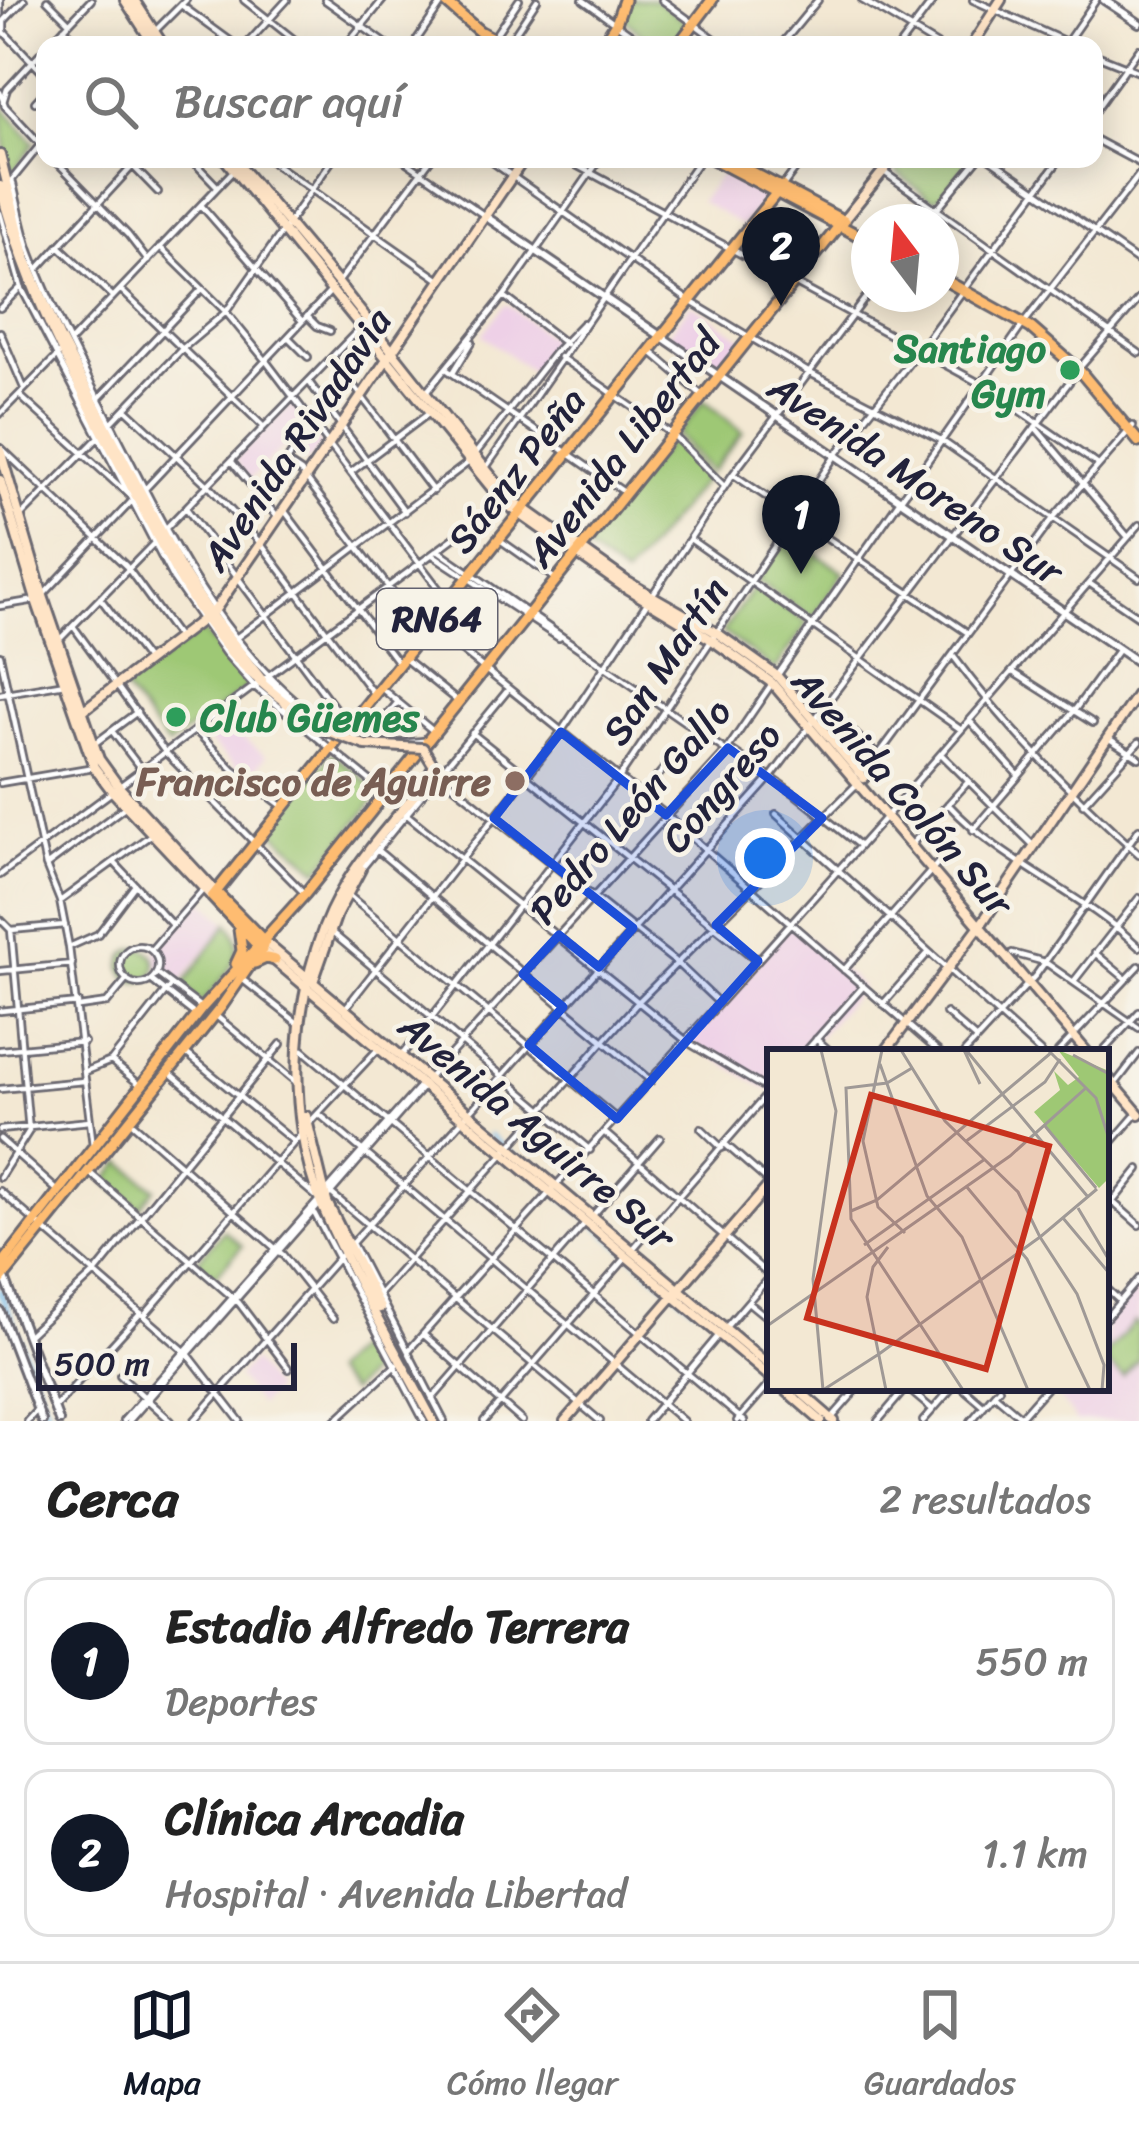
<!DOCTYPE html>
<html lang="es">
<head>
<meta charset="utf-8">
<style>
  body { margin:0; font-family:Sriracha,sans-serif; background:#f6f6f6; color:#222 }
  .compass { position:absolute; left:851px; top:204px; width:108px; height:108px; border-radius:50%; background:#fff; box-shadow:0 6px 30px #0003; rotate:344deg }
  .scale { position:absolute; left:36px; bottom:30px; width:261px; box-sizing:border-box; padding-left:12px; border:6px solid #22223b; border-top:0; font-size:33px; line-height:42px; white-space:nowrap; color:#22223b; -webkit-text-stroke:9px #f7f3e8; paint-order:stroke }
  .you { position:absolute; left:765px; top:858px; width:42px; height:42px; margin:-30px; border:9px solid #fff; border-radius:50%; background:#1a73e8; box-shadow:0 0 0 18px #1a73e833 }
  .badge { display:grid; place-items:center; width:78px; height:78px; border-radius:50%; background:#111827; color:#fff; font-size:39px; font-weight:700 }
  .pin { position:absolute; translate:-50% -99px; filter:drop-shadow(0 3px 6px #0008) }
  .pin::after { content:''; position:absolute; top:63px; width:42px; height:36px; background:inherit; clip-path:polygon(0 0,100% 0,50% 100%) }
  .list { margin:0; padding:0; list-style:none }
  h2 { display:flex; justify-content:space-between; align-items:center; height:156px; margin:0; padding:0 48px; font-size:51px }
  h2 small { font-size:39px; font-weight:400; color:#767676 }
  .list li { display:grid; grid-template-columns:78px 1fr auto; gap:36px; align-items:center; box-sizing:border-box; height:168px; margin:0 24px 24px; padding:0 24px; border:3px solid #e0e0e0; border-radius:24px }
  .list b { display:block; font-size:45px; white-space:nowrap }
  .list p { margin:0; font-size:39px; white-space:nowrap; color:#767676 }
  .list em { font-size:39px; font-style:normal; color:#767676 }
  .icon { flex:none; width:66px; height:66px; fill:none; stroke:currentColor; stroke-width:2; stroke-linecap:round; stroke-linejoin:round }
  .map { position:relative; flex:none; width:1139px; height:1421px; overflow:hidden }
  .search { position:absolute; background:#fff; box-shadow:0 6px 30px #0003; left:36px; right:36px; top:36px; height:132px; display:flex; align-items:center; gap:30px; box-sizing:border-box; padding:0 42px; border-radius:24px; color:#767676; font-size:45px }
  .sheet { height:540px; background:#fff }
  nav { display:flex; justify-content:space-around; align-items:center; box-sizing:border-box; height:168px; border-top:3px solid #e0e0e0; background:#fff; font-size:33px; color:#767676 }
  nav a { display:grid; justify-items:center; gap:6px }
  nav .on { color:#111827 }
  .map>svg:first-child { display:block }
</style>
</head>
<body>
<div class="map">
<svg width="1139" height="1421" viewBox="0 0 1139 1421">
  <rect width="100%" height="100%" fill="#f7f3e8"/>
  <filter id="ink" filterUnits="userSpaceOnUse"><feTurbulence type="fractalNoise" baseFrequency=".00833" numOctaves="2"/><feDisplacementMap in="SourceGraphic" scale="24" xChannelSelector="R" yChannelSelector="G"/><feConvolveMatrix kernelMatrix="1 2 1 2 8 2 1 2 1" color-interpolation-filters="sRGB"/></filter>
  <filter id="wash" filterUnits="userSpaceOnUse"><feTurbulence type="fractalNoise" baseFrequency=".004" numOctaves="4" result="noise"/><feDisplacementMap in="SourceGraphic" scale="48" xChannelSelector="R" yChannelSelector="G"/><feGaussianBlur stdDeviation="2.7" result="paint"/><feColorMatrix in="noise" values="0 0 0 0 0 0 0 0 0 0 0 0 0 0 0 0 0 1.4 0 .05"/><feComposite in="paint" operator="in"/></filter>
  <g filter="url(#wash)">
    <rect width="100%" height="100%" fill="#f3e8d3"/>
    <path fill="#eed0e7" d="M726 168 771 192 743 226 700 201Z
      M691 304 744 339 718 370 668 335Z
      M508 305 555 342 534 373 482 335 504 306Z
      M293 402 321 445 310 460H305L289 441 249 480 235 460Z
      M216 717 266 756 249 779 199 732Z
      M200 896 227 923 178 985 160 971 155 950Z
      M791 923 862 987 805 1052H770V1091L686 1041Z
      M1139 1286V1421H1076L1052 1388H1106V1324Z
      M252 1361 274 1390 259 1406 237 1377Z"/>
    <path fill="#9ec874" stroke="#607558" stroke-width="3" d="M629 0H657L688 24 673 45H653L622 16Z
      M0 103 34 143 9 179Z
      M899 159H972V160L939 198 931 199 897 173Z
      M704 400 743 432 711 472 678 434Z
      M673 437 707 476 625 577 584 548Z
      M787 534 844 573 813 618 756 580Z
      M754 587 808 623 775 670 722 632Z
      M202 630 249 686 168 746 123 688Z
      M332 753 380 793 319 870 270 829Z
      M228 923C253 953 222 978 202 1003L182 986Z
      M122 965a17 17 0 1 1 34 0a17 17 0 1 1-34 0Z
      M122 1162 155 1189 139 1208 106 1181Z
      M224 1230 242 1246 215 1277 197 1261Z
      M1135 1322 1139 1326V1359L1123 1377 1106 1362V1353Z
      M361 1342 381 1361 350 1392 331 1372Z"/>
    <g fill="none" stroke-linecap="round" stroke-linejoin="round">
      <path stroke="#77bfef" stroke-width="3" d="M0 464 23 543
        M97 763 116 789
        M293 971 302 978
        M313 988 330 1002
        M489 1135 693 1307
        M817 1412 827 1421"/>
      <path stroke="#77bfef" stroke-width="6" d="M0 1290 51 1421"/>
    </g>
  </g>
  <g filter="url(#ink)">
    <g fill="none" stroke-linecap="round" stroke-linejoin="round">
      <g stroke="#6b6770" stroke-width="10">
        <path id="minor" d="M47 0 68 21
          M244 0 301 45
          M325 0 388 45
          M583 0 646 45
          M662 0 723 45
          M862 0 937 45
          M973 0 1073 45
          M181 5 236 45
          M0 17V0
          M4 21V32L45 75
          M4 21 24 0
          M64 28 80 45
          M156 30 186 0
          M489 44 519 0
          M48 45 91 0
          M246 45 287 0
          M346 45 383 0
          M413 45 444 0
          M507 45 537 0
          M781 45 818 0
          M900 45 934 0
          M1065 45 1096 0
          M1094 54 1139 72
          M0 92 5 106 45 149
          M3 102 7 89 45 48
          M35 102 45 91
          M1094 112 1139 49
          M1094 139 1139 163
          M54 159 128 235 148 261
          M126 159 158 192
          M191 159 216 185
          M268 159 440 280
          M402 159 485 216
          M488 159 688 300 808 372 941 440 1139 578
          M565 159 981 384 1097 464
          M990 159 1139 262
          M884 172 1139 353
          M12 180C18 203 22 228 30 251 53 313 86 374 116 433 171 541 229 663 336 731
          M11 181 45 139
          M785 183 803 159
          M201 205 302 321
          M0 213 21 287 173 579 225 653 255 687 384 792
          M926 222 978 159
          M60 247 113 297
          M160 247 226 312 266 361 448 601
          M38 269 139 159
          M337 284 431 159
          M121 290 264 427
          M504 296 566 344
          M0 308 21 287
          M307 316 317 326 330 331
          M0 332 24 388
          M288 337 308 357
          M71 341 233 171
          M649 350 703 396
          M332 357 433 491
          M560 357 673 435 724 486
          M446 369 624 492
          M453 373 472 342
          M309 382 405 512
          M425 394 504 296 600 159
          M19 395 129 495
          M99 398 202 289
          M126 409 211 488 261 544 375 696
          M0 414 59 354
          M111 423 182 349 226 312 333 159
          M1035 427 1128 537
          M1 448 126 566 177 636
          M476 453 554 353 583 323
          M232 462 278 518
          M286 462 301 472 421 630
          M485 469 700 159
          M351 472 428 414
          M734 475 968 633
          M145 489 330 292
          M262 499 294 450
          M186 508 346 723
          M284 510 399 664
          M19 518 99 437
          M165 529 362 326
          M690 539 960 729
          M500 540 554 578
          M439 551 725 750
          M433 555 559 638
          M1089 583 1139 617
          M45 593 132 501
          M100 598 147 660
          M0 606 36 600
          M73 626 165 752 305 894
          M431 626 666 815 939 1052
          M61 638 153 544
          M236 638 469 462
          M0 655 46 866 60 901 69 947 93 1146
          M954 657C1008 730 1071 793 1139 854
          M405 659 456 700
          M1013 672 1093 723
          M777 676 1024 323 1139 175
          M267 680 299 708
          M381 688 432 730
          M0 694 65 683
          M826 705 877 755
          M285 706 334 742
          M970 721 1018 775
          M195 730 233 769 281 805
          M112 731 141 769
          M472 733 758 961
          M1108 738 1139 758
          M365 742 398 702
          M399 743 423 741
          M94 744 137 712
          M730 749 795 794 860 846
          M941 754 1034 846
          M857 773 880 753 1054 517 1133 426
          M439 774 678 964 718 1002
          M656 778 696 731
          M0 783 94 767
          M948 804C1002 863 1081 892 1139 947
          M1083 804 1139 742
          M406 814 689 1043 770 1091
          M776 814 1040 1052
          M973 830 1074 711 1119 649
          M911 845 968 782
          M377 850 651 1081
          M114 862 172 925
          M46 866 126 806
          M363 867 508 690
          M0 875 501 503
          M347 894 617 1119
          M60 901 152 834
          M0 919 11 930
          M11 930 65 925
          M330 931 590 1150
          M120 965a19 19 0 1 1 38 0a19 19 0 1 1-38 0Z
          M69 947 98 934 135 885
          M151 950 202 891
          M1012 953 1045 962 1139 1028
          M1095 953 1126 979
          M844 970 937 864
          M0 971 72 964
          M156 973 202 1008
          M242 979 299 1024
          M151 980 193 1013
          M1074 981 1139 898
          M883 1004 929 952
          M79 1007 107 1003 127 979
          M344 1010 561 732 733 474 869 293
          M0 1011 78 1003
          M946 1013 976 1039
          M215 1015 297 1083
          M816 1039 831 1052
          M0 1050 84 1042
          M303 1050 744 1421
          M805 1052 861 989
          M965 1052 1036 975 1139 829
          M1058 1052 1139 966
          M1102 1052 1139 1012
          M186 1053 293 1141
          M402 1055 619 778 835 456 920 349 1060 159
          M111 1061 139 1084
          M86 1071 111 1061 171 985
          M169 1072 319 1199
          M428 1079 726 751 771 685
          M0 1089 84 1081
          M1106 1096 1139 1053
          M319 1114 683 1421
          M130 1121 283 1255 333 1319
          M309 1123 379 1048
          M701 1128 722 1148
          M0 1130 90 1121
          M605 1133 770 1276
          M0 1139 58 1191
          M725 1144 770 1183
          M1106 1149 1138 1112
          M90 1173 239 1303 289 1369
          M0 1177 29 1131 11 930
          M0 1191 188 1354 240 1421
          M326 1192 422 1084
          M332 1194 600 1421
          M1106 1196 1139 1225
          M327 1197 422 1088
          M312 1209 424 1421
          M1106 1210 1139 1169
          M594 1214 660 1138
          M352 1243 771 777 1082 365 1139 299
          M353 1245 444 1421
          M632 1250 770 1091
          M1106 1288 1119 1300
          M379 1294 639 1001 859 782
          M748 1302 770 1320
          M144 1316 303 1132
          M1106 1318 1139 1279
          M727 1326 770 1276
          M424 1335 522 1421
          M27 1336 96 1272 281 1044
          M408 1351 891 811 1139 525
          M120 1375 171 1421
          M907 1388 933 1410
          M963 1388 984 1406
          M994 1394 1021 1417
          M432 1399 586 1222
          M54 1408 141 1313
          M830 1420 858 1388
          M27 1421 38 1409
          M123 1421 318 1201
          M129 1421 319 1205
          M194 1421 340 1256
          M335 1421 396 1365
          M484 1421 625 1259
          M647 1421 719 1335
          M737 1421 770 1383
          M878 1421 906 1388
          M923 1421 952 1388
          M971 1421 999 1388
          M1017 1421 1046 1388"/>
      </g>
      <g stroke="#6b6770" stroke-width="12">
        <path id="tertiary" d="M1104 0 1139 23
          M485 216 1139 663
          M5 1278 59 1421
          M0 1311 42 1421"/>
      </g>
      <g stroke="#6b6770" stroke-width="14">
        <path id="secondary" d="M125 0 154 45
          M134 0 163 45
          M972 45 1001 0
          M0 155 26 260 59 336 181 569 211 615 262 680
          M225 159 503 502 621 585 712 640 772 683 1087 1052
          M234 159 338 283 508 497 626 581 717 633 777 676 864 778
          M0 186C26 289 75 379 124 473 156 534 186 601 232 654 258 683 291 708 324 730
          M843 221 893 159
          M0 450 43 596 99 759 120 788 216 892
          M0 480 36 600 94 767 113 792 212 897
          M77 715 215 610 524 159
          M423 785C394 820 361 855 339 895 291 983 283 1114 323 1208 354 1281 396 1351 433 1421
          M265 942 770 1366
          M262 950 770 1377
          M313 982 337 914 361 869
          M885 1052 984 920 1139 692
          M1106 1075 1139 1114
          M306 1116 327 1202 380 1308
          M783 1388 821 1421
          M796 1388 834 1421
          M565 1421 770 1184"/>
      </g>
      <g stroke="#6b6770" stroke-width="15">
        <path id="primary" d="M443 0 479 31 505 45
          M602 45 616 23 624 0
          M678 45 712 0
          M713 159 869 241
          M727 159 844 221
          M941 278 1031 328 1079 370 1139 442
          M216 892 265 942
          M262 950 212 897 782 186
          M255 963 266 958 275 960
          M236 964 242 951 239 929
          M0 1267 202 1008 305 894 843 221
          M0 1281 221 1007 263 946"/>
      </g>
      <use href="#minor" stroke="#fff" stroke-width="4.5"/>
      <use href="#tertiary" stroke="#fff" stroke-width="6"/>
      <use href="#secondary" stroke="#ffe4c6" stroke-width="8"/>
      <use href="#primary" stroke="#febc71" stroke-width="9"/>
      <g stroke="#6b6770" stroke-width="14" stroke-linecap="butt">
        <path id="secondary-bridge" d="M324 730 365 745 423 748 434 766 423 785"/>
      </g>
      <use href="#secondary-bridge" stroke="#ffe4c6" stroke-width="8"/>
    </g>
  </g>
  <path fill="#1d4ed8" fill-opacity="0.2" stroke="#1d4ed8" stroke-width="9" stroke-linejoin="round" d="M561 732 666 815 728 748 822 818 716 925 758 961 617 1119 529 1045 563 1007 523 974 559 935 599 967 633 928 494 818Z"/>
  <g fill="#2e9e5b" stroke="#f7f3e8" stroke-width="4.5">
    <circle cx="1070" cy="370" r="12"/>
    <circle cx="176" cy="717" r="12"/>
  </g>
  <circle fill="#8d6e63" stroke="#f7f3e8" stroke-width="4.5" cx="515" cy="781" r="12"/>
  <g text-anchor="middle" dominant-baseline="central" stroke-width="9" stroke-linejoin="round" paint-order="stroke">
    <rect fill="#f7f3e8" stroke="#62616f" stroke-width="3" x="377" y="589" width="120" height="60" rx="9"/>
    <g font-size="36" font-weight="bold" fill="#22223b">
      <text x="437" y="619">RN64</text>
    </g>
    <g font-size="39" font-weight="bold" fill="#27864d" stroke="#f7f3e8" text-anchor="end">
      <text x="1046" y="348">Santiago<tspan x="1046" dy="45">Gym</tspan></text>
      <text x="200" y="717" text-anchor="start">Club Güemes</text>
    </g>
    <g font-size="39" fill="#22223b" stroke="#f7f3e8">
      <text transform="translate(296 439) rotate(-56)">Avenida Rivadavia</text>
      <text transform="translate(623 448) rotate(-52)">Avenida Libertad</text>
      <text transform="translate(516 470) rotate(-52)">Sáenz Peña</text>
      <text transform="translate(916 479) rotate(34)">Avenida Moreno Sur</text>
      <text transform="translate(665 661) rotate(-56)">San Martín</text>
      <text transform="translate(721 787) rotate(-49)">Congreso</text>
      <text transform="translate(903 792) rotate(49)">Avenida Colón Sur</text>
      <text transform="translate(630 811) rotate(-49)">Pedro León Gallo</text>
      <text transform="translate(537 1131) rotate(40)">Avenida Aguirre Sur</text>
    </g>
    <g font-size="39" font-weight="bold" fill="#785e54" stroke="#f7f3e8" text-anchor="end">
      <text x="491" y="781">Francisco de Aguirre</text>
    </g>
  </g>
  <g transform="translate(767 1049)">
    <rect width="342" height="342" fill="#f3e8d3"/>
    <path d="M291 1 342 22V129L332 139 267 63 293 41 287 22 301 36 312 28Z" fill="#9ec874"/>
    <path fill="none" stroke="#9f9996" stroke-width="3" d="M54 1 69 62 46 230 56 341M115 1 96 92 111 158 138 184M197 1 213 35M199 1 237 47M281 1 329 49 342 90M306 6 342 25M113 15 160 147 195 188 261 341M145 19 120 34 79 39 84 170 196 341M237 47 321 148M278 77 329 139M198 93 278 33 293 10M199 137 260 210 323 341M330 140 273 188 310 245 337 316 335 341M311 159 342 211M84 162 110 151 285 3M296 169 342 224M97 196 218 110M0 277 243 107 320 38M112 305 273 188 251 143 178 72 134 1M56 341 112 305M119 341 100 248 106 218 121 198"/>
    <path fill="#c8321e" fill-opacity="0.15" stroke="#c8321e" stroke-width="6" d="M104 46 282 97 219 320 40 269Z"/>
    <rect width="342" height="342" fill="none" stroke="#22223b" stroke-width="6"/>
  </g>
</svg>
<svg class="compass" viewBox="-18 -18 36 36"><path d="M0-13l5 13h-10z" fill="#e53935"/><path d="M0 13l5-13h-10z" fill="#767676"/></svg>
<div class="scale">500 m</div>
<div class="you"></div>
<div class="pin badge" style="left:801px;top:574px">1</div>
<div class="pin badge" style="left:781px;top:306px">2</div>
<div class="search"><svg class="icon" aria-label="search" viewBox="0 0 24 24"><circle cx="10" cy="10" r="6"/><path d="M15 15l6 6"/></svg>Buscar aquí</div>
</div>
<section class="sheet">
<h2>Cerca<small>2 resultados</small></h2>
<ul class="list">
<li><span class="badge">1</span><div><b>Estadio Alfredo Terrera</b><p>Deportes</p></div><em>550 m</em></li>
<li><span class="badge">2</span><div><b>Clínica Arcadia</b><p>Hospital · Avenida Libertad</p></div><em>1.1 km</em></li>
</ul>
</section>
<nav>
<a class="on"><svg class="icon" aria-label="map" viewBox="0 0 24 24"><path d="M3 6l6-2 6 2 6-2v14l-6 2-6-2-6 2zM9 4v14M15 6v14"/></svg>Mapa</a>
<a><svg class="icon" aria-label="directions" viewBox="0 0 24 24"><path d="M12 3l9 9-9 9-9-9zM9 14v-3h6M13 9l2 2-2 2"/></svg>Cómo llegar</a>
<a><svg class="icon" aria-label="saved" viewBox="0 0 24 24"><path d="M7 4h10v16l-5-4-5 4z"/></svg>Guardados</a>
</nav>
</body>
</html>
